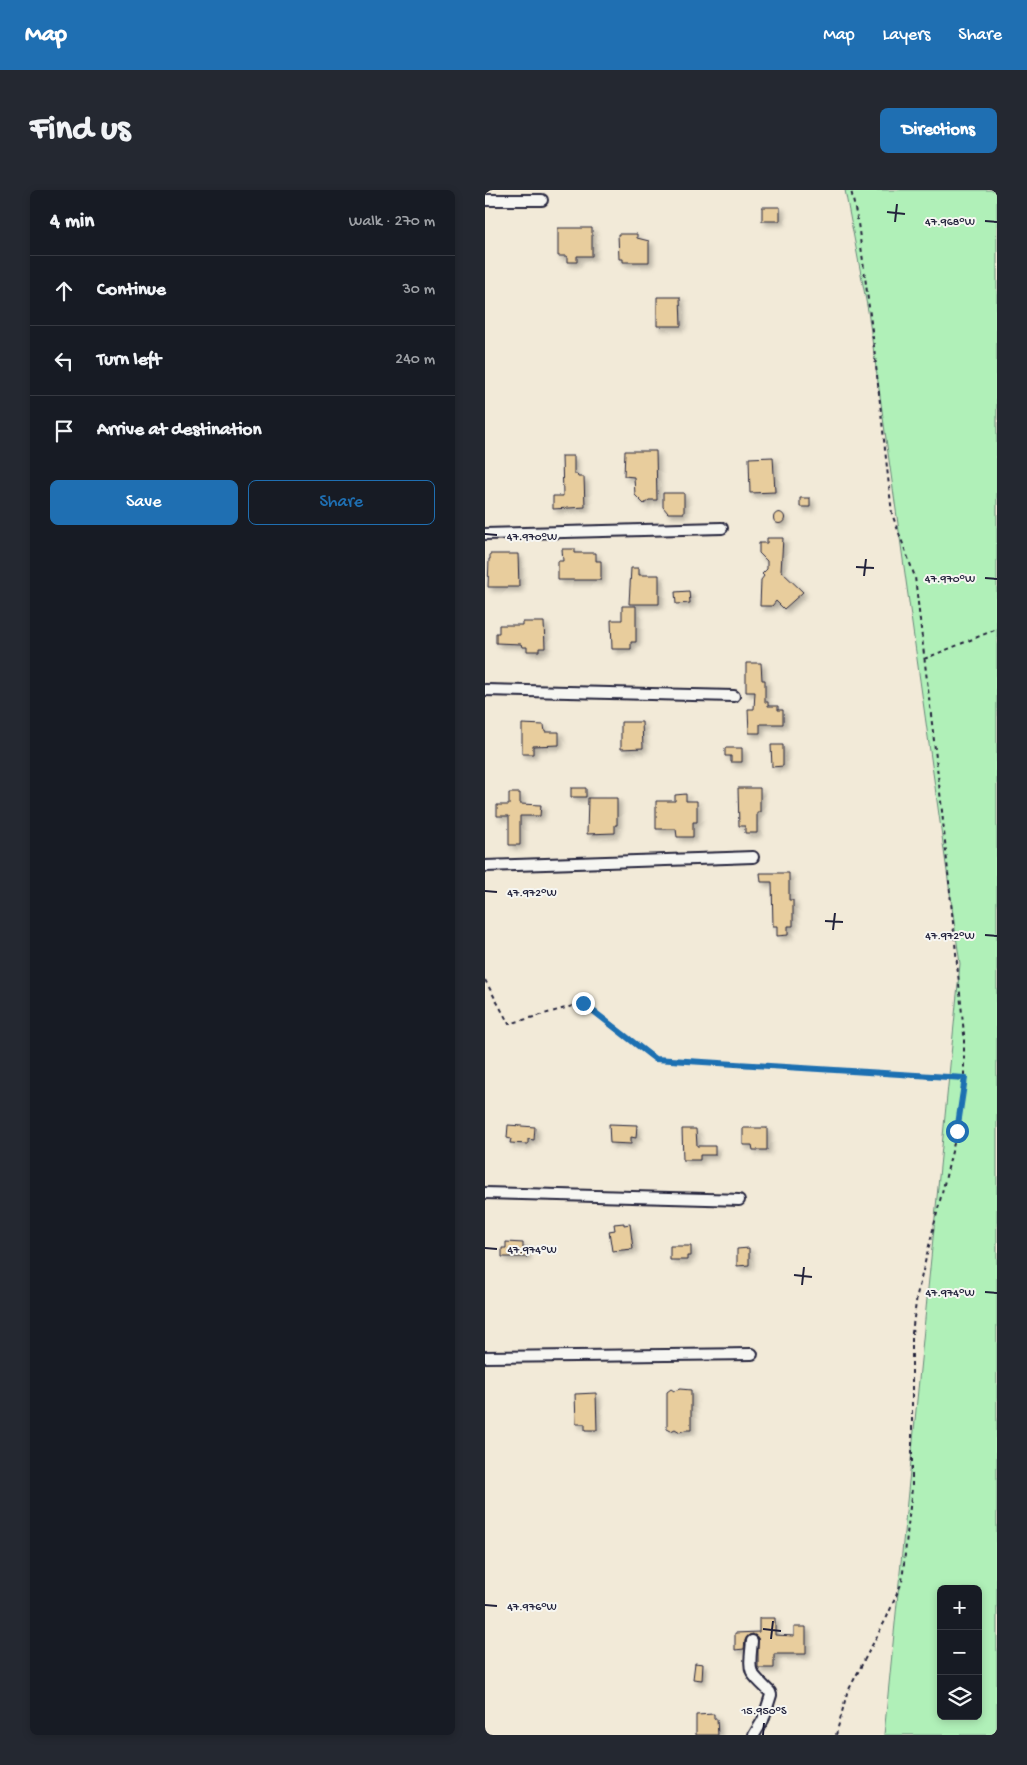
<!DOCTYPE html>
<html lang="en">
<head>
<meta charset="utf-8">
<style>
  body { margin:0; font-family:"Gochi Hand",sans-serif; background:#242831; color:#f1f3f6 }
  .controls { position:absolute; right:15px; bottom:15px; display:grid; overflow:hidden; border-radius:8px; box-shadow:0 2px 8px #0003 }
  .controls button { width:45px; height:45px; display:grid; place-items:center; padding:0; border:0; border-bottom:1px solid #363941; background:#171b24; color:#f1f3f6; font:25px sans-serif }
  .stop { position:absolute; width:15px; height:15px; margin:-11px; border:4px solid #1f6fb2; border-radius:50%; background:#fff }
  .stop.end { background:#1f6fb2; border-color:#fff; box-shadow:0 1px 5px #0008 }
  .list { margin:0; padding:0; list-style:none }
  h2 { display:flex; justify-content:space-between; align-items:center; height:65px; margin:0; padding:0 20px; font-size:21px }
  h2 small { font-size:16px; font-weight:400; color:#9ea1a6 }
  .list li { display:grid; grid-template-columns:32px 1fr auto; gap:15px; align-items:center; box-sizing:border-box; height:70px; padding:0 20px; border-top:1px solid #363941 }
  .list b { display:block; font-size:19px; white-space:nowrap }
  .list em { font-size:16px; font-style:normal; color:#9ea1a6 }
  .actions { display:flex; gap:10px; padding:15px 20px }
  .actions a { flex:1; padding:11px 0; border:1px solid #1f6fb2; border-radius:8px; text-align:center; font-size:18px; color:#1f6fb2 }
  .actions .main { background:#1f6fb2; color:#fff }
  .icon { flex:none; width:28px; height:28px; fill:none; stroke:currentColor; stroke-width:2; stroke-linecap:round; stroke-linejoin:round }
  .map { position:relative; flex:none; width:512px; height:1545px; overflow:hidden; border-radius:8px }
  header { display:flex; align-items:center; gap:30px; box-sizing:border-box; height:70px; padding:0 25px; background:#1f6fb2; color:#fff }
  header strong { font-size:24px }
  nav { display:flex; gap:28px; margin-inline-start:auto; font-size:18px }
  .intro { display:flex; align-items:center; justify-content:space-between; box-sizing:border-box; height:120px; padding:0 30px }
  h1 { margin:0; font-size:35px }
  .button { padding:12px 22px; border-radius:8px; background:#1f6fb2; color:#fff; font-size:18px; font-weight:700 }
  main { display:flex; gap:30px; padding:0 30px }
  aside { flex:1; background:#171b24; border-radius:8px; box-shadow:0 2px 8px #0003 }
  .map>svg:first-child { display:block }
</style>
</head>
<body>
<header>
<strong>Map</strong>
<nav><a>Map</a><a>Layers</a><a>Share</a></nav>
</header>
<div class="intro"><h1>Find us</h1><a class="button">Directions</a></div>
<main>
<aside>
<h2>4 min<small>Walk · 270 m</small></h2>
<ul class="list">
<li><svg class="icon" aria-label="ahead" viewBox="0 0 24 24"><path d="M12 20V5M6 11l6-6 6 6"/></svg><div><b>Continue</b></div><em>30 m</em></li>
<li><svg class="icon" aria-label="left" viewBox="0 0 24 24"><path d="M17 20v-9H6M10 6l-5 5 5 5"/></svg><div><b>Turn left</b></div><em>240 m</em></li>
<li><svg class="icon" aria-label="arrive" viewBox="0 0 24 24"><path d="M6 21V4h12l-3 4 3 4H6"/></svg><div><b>Arrive at destination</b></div></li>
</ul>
<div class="actions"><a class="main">Save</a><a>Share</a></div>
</aside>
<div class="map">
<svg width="512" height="1545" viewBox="0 0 512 1545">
  <defs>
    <filter id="shadow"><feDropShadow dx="3.5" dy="3.5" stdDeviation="2.5" flood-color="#0004"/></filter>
  </defs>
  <rect width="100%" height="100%" fill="#f2ead8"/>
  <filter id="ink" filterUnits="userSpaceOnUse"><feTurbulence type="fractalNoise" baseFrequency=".02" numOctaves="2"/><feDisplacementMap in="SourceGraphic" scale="10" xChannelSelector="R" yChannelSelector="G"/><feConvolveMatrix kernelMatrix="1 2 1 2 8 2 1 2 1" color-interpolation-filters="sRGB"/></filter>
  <g filter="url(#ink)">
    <path fill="#b0f0b8" stroke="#69897a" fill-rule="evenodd" d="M360 0H512V1545H399L475 774 383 121ZM456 1399H493V1526H456Z"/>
    <path fill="#e8cd9d" stroke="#22223b" filter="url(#shadow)" d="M277 17H295V31H277Z
      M73 38H107V66H92V72H82V66H73Z
      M133 44H152V48L164 51V72H138V69H134Z
      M172 107H195L196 136H172Z
      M140 261H171L172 310H164L159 314 150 305 149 287 139 286Z
      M77 266H89V284H92L93 287H99L100 317 68 319V306H78Z
      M288 267 290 302 265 303 264 268Z
      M178 303H199V323H183L178 317Z
      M315 308H325V317H315Z
      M288.5 328a5.5 5.5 0 1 1 11 0a5.5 5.5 0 1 1-11 0Z
      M282 348H298L296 381 318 402 299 419 291 411 287 416H275L276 390 279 386 277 384 282 379V371L274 363V353H282Z
      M77 359H90V363H111V371H116V390H73V371H78Z
      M5 364H33L34 397H3L4 369H5Z
      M146 378H154V385H174V414H144Z
      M204 401 205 413 191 414 190 402Z
      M137 416H151V452H146V459H127L126 430H137Z
      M37 432H59L60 458H54V461H42V457H37L36 454 11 453V443H14V435H37Z
      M261 473H276L277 490H280V512H283V516H293V520H298V534H275V543H264L263 519H269L270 502H261Z
      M136 532H157L158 558 136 559Z
      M37 534 59 535 60 542H74V555L48 556V564H37Z
      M286 555H298V576L287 577Z
      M240 558H257V572H246V566H240Z
      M86 598H101V607H86Z
      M253 598H275V622H272V643H260V636H254Z
      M24 603H35V614L56 615 55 626H35V655H24V626H12V615H24Z
      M201 604V611H212V632H208V647H192L191 639H171V611H190V605Z
      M103 608H132V635H130V643L102 644Z
      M275 683H304V710H308V736H303V745L292 746V736H288L287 692H276Z
      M124 934 152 935 151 948 146 947V954L125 953Z
      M23 935 50 937 49 950 43 949V954L25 953 26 949 22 948Z
      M258 938H282V960H268L267 955H258Z
      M197 939H211L212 956H230V965H215V970H198Z
      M139 1033V1035L145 1034 148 1059 127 1061 124 1041 130 1040 129 1034Z
      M21 1052 38 1053V1058H41L42 1067H17V1058H21Z
      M185 1056H206V1066H202V1070H185Z
      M264 1058V1075L252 1076V1059Z
      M186 1199 189 1201 195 1199 206 1200V1240H200L195 1242 190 1239 186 1241 182 1239V1202Z
      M111 1203 112 1240H100V1234H91L90 1204Z
      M274 1428H290V1445L309 1446V1437H321V1464H289V1478H273V1448L268 1444 264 1445 260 1450 259 1459 250 1460V1443L274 1442Z
      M210 1473 218 1474 217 1490 208 1489Z
      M229 1524V1529H232L233 1545H211V1525Z"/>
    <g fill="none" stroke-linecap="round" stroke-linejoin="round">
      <g stroke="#22223b" stroke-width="14">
        <path id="minor" d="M0 10H57
          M0 344 237 338
          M0 500 249 506
          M0 676 268 667
          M0 1003 254 1010
          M0 1167 267 1164
          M267 1451C264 1483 262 1480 285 1502L286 1505 278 1530 269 1545"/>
      </g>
      <path stroke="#22223b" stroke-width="2" stroke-dasharray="4 4" stroke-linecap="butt" d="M439 469 512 439
        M0 790 24 834 98 813 170 869 479 888
        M351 1545 362 1503 402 1427 417 1392 427 1298V1143L432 1105 472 941 479 888V844L456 611 430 387 407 324 388 148 373 33 366 0"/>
      <use href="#minor" stroke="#f6f6f2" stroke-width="10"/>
    </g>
  </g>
  <g fill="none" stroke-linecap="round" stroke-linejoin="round" filter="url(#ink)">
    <path stroke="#1f6fb2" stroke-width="6" d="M98 813 170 869 480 888 472 941"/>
  </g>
  <path fill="none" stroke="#22223b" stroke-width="2" d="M402 22 420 24M500 31 512 32M410 32 412 14M0 344 12 345M371 377 389 378M379 386 381 369M500 388 512 389M0 701 12 702M340 731 358 732M348 740 350 723M500 745 512 746M0 1058 12 1059M309 1085 327 1087M317 1095 319 1077M500 1102 512 1103M0 1415 12 1416M278 1439 296 1441M286 1449 288 1431M278 1545 279 1533"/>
  <g font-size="12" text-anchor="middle" fill="#22223b" stroke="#f6f6f2" stroke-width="4" stroke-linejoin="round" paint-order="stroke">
    <text x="465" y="35">47.968°W</text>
    <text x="47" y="350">47.970°W</text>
    <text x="465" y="392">47.970°W</text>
    <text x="47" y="706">47.972°W</text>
    <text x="465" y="749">47.972°W</text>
    <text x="47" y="1063">47.974°W</text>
    <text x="465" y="1106">47.974°W</text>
    <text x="47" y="1420">47.976°W</text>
    <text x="279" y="1524">15.950°S</text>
  </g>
</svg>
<div class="controls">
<button>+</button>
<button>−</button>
<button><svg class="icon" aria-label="layers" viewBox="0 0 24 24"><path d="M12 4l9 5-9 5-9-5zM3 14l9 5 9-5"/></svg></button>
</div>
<div class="stop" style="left:472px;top:941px"></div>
<div class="stop end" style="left:98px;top:813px"></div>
</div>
</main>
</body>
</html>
